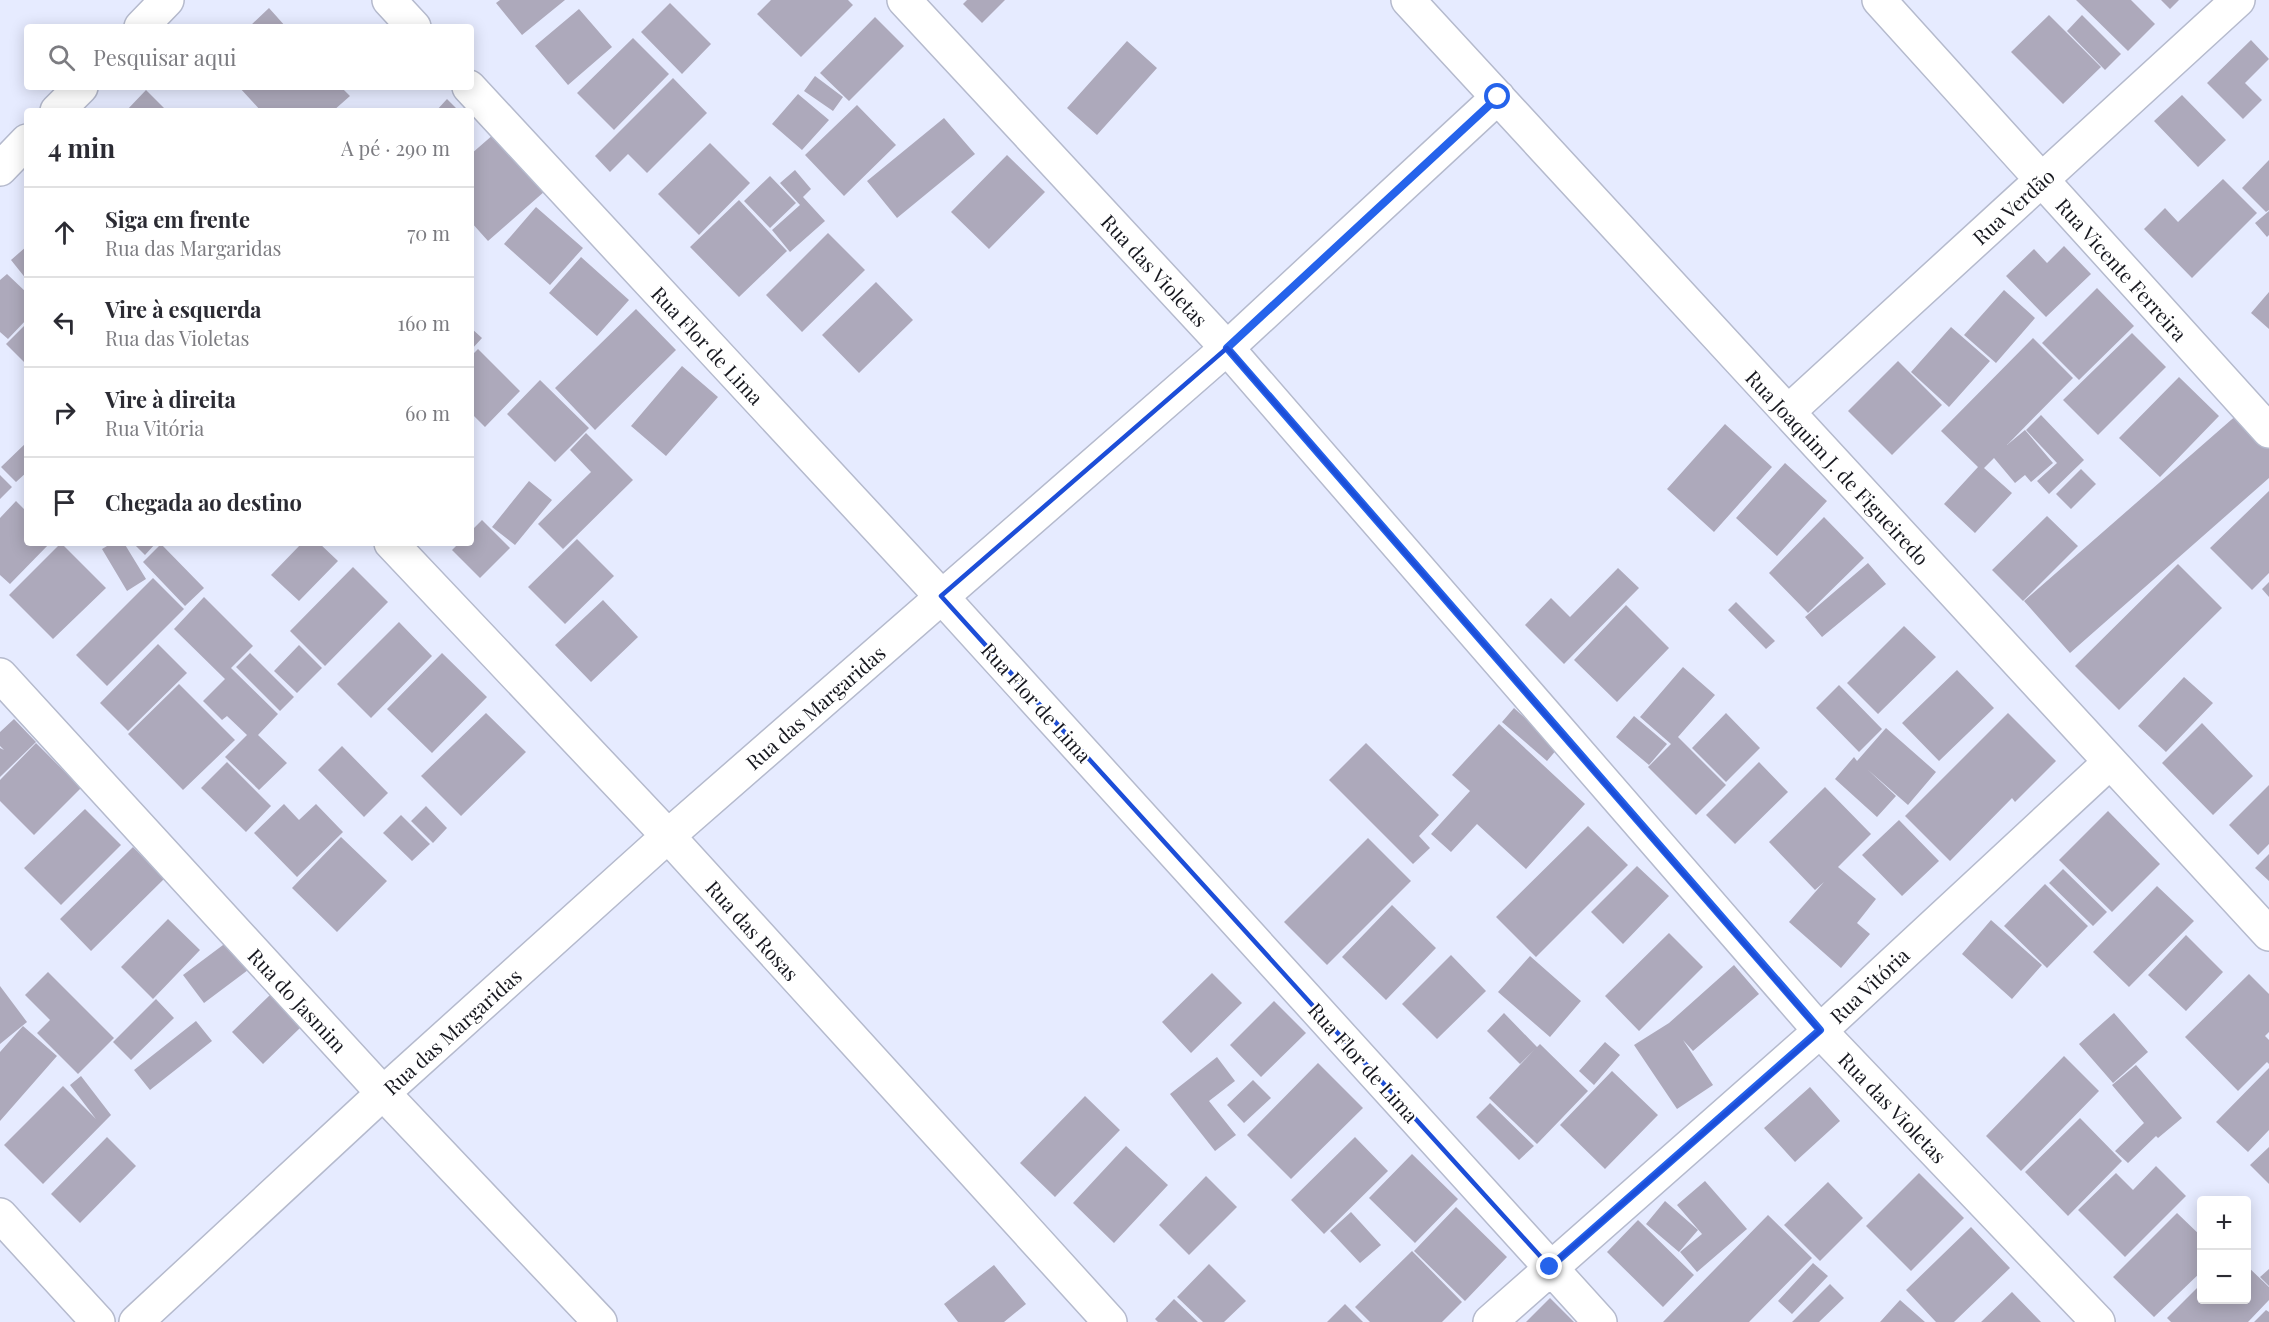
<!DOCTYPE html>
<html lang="pt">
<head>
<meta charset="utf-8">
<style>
  body { margin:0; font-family:"Playfair Display",serif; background:#f7f7f7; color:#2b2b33 }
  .controls { position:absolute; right:18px; bottom:18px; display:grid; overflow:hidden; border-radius:6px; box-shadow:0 3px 15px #0003 }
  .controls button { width:54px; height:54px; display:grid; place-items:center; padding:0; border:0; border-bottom:2px solid #e1e1e2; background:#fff; color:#2b2b33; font:30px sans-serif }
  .stop { position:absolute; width:18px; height:18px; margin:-14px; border:4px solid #2563eb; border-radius:50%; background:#fff }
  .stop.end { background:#2563eb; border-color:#fff; box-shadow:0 2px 6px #0008 }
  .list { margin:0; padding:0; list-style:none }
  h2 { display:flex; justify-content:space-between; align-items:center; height:78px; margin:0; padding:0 24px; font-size:26px }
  h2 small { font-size:20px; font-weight:400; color:#7c7c81 }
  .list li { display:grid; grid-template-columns:39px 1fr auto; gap:18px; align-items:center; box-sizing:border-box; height:90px; padding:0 24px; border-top:2px solid #e1e1e2 }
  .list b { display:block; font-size:22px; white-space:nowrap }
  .list p { margin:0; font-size:20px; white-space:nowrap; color:#7c7c81 }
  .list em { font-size:20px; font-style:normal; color:#7c7c81 }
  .icon { flex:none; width:33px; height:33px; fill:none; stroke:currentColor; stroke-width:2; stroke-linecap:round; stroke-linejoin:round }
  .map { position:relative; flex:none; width:2269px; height:1322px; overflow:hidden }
  .search { position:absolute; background:#fff; box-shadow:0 3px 15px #0003; left:24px; top:24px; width:450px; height:66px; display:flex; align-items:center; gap:15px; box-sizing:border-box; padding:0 21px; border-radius:6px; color:#7c7c81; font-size:22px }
  .panel { position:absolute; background:#fff; box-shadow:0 3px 15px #0003; left:24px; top:108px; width:450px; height:438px; border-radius:6px }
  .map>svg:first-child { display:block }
</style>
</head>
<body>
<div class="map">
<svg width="2269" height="1322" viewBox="0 0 2269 1322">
  <rect width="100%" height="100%" fill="#e6ebff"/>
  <path fill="#ada9bb" d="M500 0H565L522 35 496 3Z
    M771 0H848L853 5 801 57 757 14Z
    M967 0H1005L982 23 963 4Z
    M2076 0H2131L2155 24 2128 51Z
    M2161 0H2179L2170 9Z
    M670 3 711 44 682 74 641 32Z
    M269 8 286 27H249Z
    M579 9 612 47 568 85 535 46Z
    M2049 15 2101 67 2063 104 2011 52Z
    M2082 15 2121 54 2105 70 2067 31Z
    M875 17 904 46 849 101 820 73Z
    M633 38 669 74 614 130 577 93Z
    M2251 40 2269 59 2245 83 2262 100 2243 119 2207 83Z
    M1127 41 1157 68 1097 135 1067 108Z
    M815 76 843 97 833 111 804 91Z
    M673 78 707 113 647 173 628 154 610 172 595 156Z
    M239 87H341L350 96 333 111H261Z
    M146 90 167 111H126Z
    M798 94 829 120 802 150 772 124Z
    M2182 95 2226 140 2198 167 2154 121Z
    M447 99 459 111H436Z
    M857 105 896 145 844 196 805 155Z
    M944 118 975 154 897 218 867 181Z
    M494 134 545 191 488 241 471 222V154Z
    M710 143 750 183 699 235 658 194Z
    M1007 155 1045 192 989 249 951 212Z
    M2269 160V210L2266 212 2242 188Z
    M795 170 811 189 803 197 825 221 790 252 772 230 800 205 780 183Z
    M770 176 796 203 770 228 744 201Z
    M2223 179 2257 213 2192 278 2144 229 2165 208 2178 222Z
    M739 200 787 251 739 297 690 247Z
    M536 207 583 248 550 285 504 244Z
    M2269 211V235L2267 237 2255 223Z
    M828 233 865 270 802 332 766 295Z
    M27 246V280L11 260Z
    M2064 246 2091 274 2046 317 2006 276 2034 249 2047 263Z
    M581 257 629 300 597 336 549 293Z
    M7 274 27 293V319L8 339 0 332V280Z
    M876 282 913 320 859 373 822 335Z
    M2097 288 2134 326 2079 380 2042 343Z
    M2004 290 2035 318 1996 363 1964 335Z
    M2269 292V329L2251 313Z
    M636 309 676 350 595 430 555 388Z
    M27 323V361L25 363 6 344Z
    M1951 327 1990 361 1949 407 1911 372Z
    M471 328 482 338 471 350Z
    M2132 333 2166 367 2098 435 2063 400Z
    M2033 338 2073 378 2007 445 2025 430 2053 463 2031 482 2025 475 2015 483 1994 458 1984 468 2012 493 1975 533 1944 504 1978 467 1941 431Z
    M478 349 520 391 485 427 471 413V356Z
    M1898 361 1942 405 1892 455 1848 411Z
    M682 366 718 397 666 456 631 426Z
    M2179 377 2219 416 2160 477 2119 438Z
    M540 380 589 428 555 462 507 414Z
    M2239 413 2269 448V478L2070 653 2024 601Z
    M2041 415 2084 460 2049 494 2037 481 2057 463 2026 430Z
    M1725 424 1772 467 1714 532 1667 489Z
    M586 433 633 480 563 549 538 524 591 472 570 450Z
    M27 442V472L16 482 1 467Z
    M1785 463 1827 501 1777 556 1736 518Z
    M2081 469 2096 484 2071 509 2056 494Z
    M0 475 12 487 0 499Z
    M529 481 552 500 515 545 492 527Z
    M2269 491V573L2252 590 2210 548Z
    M16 501 27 512V543H50L10 584 0 575V518Z
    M2047 516 2078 546 2023 601 1992 570Z
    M1824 517 1864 558 1808 613 1769 573Z
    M482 520 510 548 480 578 452 550 459 543H471V531Z
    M577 539 614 576 565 624 528 587Z
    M61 543 106 588 53 639 9 595Z
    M112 543H124L146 579 127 591 102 549Z
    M133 543H156L145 555Z
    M302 543H319L338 561 299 601 271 575Z
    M161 544 204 588 185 606 143 562Z
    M1868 563 1886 584 1822 637 1805 617Z
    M2178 564 2222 608 2119 710 2075 666Z
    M353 567 388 602 325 666 290 631Z
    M1618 568 1639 588 1564 664 1525 625 1551 598 1570 617Z
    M153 578 184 609 107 686 76 655Z
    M2269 582V597L2262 589Z
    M204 597 253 646 231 668 278 714 258 735 287 763 259 790 225 757 247 735 227 716 222 720 203 701 225 679 174 629Z
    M603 600 638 637 591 682 555 645Z
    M1736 602 1775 641 1766 649 1728 610Z
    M1626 605 1669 648 1617 702 1574 660Z
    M399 622 432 656 371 718 337 684Z
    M1904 626 1936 657 1878 714 1847 683Z
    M158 644 187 673 128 731 100 703Z
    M299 645 322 668 297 693 274 671Z
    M250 653 294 697 280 711 236 667Z
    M442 653 487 697 432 753 387 709Z
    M1683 667 1715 695 1678 737 1726 785 1696 815 1648 767 1671 744 1640 717Z
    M1957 670 1994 708 1939 761 1902 723Z
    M2184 677 2213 703 2166 752 2138 726Z
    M179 684 235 740 183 790 128 734Z
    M1839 685 1882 729 1859 752 1816 708Z
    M1514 708 1558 748 1547 761 1502 722Z
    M486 713 526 752 461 816 421 776Z
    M1726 713 1760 748 1726 782 1692 748Z
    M2008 713 2056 761 2015 802 2012 798 1950 861 1905 816Z
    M1634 716 1667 744 1649 765 1616 737Z
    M14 719 36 742 0 777V748L4 750 0 746V732Z
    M2202 723 2253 776 2213 815 2162 763Z
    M1499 724 1585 804 1526 869 1477 824 1451 852 1431 834 1470 791 1452 775Z
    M1886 728 1936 772 1908 805 1867 769 1896 796 1877 817 1835 779 1854 757 1857 761Z
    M36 743 81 788 34 835 0 801V780Z
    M1366 743 1439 815 1419 836 1430 848 1413 864 1329 780Z
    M342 746 388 793 364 817 318 770Z
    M227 762 271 806 246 832 201 788Z
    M1759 762 1788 792 1735 844 1706 815Z
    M2269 785V844L2258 855 2229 825Z
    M1825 787 1871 834 1838 867 1876 899 1857 923 1870 934 1841 968 1789 922 1824 882 1815 890 1769 842Z
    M284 804 299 820 316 804 343 832 297 877 254 833Z
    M426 806 447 828 433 843 411 821Z
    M85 809 121 845 61 905 24 868Z
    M2108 811 2160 864 2112 912 2059 860Z
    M401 815 430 844 412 861 383 833Z
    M1899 820 1939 861 1902 896 1862 855Z
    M1588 826 1628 865 1536 957 1496 917Z
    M341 837 387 881 337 932 292 888Z
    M1368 838 1411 881 1327 965 1284 922Z
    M133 847 164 879 91 951 60 919Z
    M2269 854V881L2255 868Z
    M1637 866 1669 896 1623 944 1591 912Z
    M2063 869 2107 912 2093 926 2049 883Z
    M2045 884 2088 926 2047 968 2004 926Z
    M2157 886 2194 921 2129 987 2093 952Z
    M1392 905 1436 948 1386 1000 1342 957Z
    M168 919 200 950 153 999 121 967Z
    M1991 920 2042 965 2012 999 1962 954Z
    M1669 933 1703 967 1639 1031 1605 996Z
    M2186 935 2223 972 2186 1011 2148 975Z
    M227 942 248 970 204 1003 183 975Z
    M1451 955 1486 991 1437 1039 1402 1004Z
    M1530 956 1581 1001 1550 1037 1498 992Z
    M1734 965 1759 994 1693 1051 1683 1040 1713 1085 1677 1109 1634 1045 1669 1023Z
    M48 972 114 1038 78 1074 37 1033 50 1020 25 995Z
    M1212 973 1242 1003 1191 1053 1162 1022Z
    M2249 974 2269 994V1032L2265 1036 2269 1040V1064L2267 1062 2238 1091 2185 1037Z
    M0 986 27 1022 0 1044Z
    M270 995 301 1027 263 1064 232 1032Z
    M156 999 174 1018 131 1060 113 1042Z
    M1274 1001 1306 1033 1261 1077 1230 1045Z
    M1504 1013 1537 1047 1540 1044 1588 1091 1537 1144 1489 1098 1534 1050 1520 1064 1487 1031Z
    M2114 1013 2148 1052 2113 1083 2079 1044Z
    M196 1021 212 1041 150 1090 134 1070Z
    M23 1026 57 1056 0 1121V1052Z
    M1605 1042 1620 1055 1594 1085 1579 1071Z
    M2064 1056 2099 1091 2021 1171 1986 1136Z
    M1217 1057 1235 1081 1209 1101 1236 1135 1215 1151 1170 1094Z
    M1318 1063 1363 1108 1291 1179 1247 1135Z
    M2136 1065 2182 1118 2158 1138 2156 1136 2128 1163 2115 1151 2144 1123 2112 1085Z
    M2269 1068V1130L2248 1152 2216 1122Z
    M1612 1071 1658 1115 1605 1169 1560 1125Z
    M81 1076 111 1115 43 1184 4 1145 63 1086 96 1119 70 1085Z
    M1253 1080 1271 1098 1244 1123 1227 1105Z
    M1810 1087 1840 1121 1795 1162 1764 1128Z
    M1085 1096 1120 1130 1055 1197 1020 1163Z
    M1490 1103 1534 1146 1519 1160 1476 1117Z
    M2080 1118 2122 1161 2068 1216 2025 1172Z
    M107 1137 136 1166 80 1223 51 1194Z
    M1355 1137 1388 1171 1324 1234 1291 1200Z
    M1126 1146 1168 1185 1114 1243 1073 1203Z
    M2269 1147V1184L2250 1165Z
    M1412 1154 1458 1199 1415 1243 1369 1198Z
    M2156 1166 2186 1196 2125 1257 2078 1210 2116 1173 2133 1190Z
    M1919 1173 1964 1218 1911 1271 1866 1226Z
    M1206 1176 1237 1207 1189 1255 1159 1225Z
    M1705 1181 1747 1229 1697 1272 1680 1252 1702 1234 1677 1205Z
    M1828 1182 1863 1218 1820 1261 1784 1225Z
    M1665 1201 1698 1230 1679 1252 1646 1224Z
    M1456 1207 1507 1257 1465 1301 1414 1251Z
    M1351 1212 1381 1245 1360 1263 1330 1231Z
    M2177 1213 2202 1237V1271L2154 1317 2113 1277Z
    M1768 1215 1812 1258 1749 1322H1663Z
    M1638 1220 1694 1275 1663 1307 1607 1252Z
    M1971 1227 2010 1268 1954 1322H1936L1906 1290Z
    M1412 1251 1462 1302 1442 1322H1370L1355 1307Z
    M1813 1263 1828 1276 1792 1314 1778 1301Z
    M1209 1264 1246 1301 1224 1322H1203L1177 1297Z
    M994 1265 1026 1304 1004 1322H958L944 1304Z
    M2246 1265 2269 1287V1300L2248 1322H2171L2167 1318 2202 1283V1300H2246Z
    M2269 1269V1286L2260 1277Z
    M1830 1284 1844 1298 1819 1322H1792Z
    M2012 1292 2041 1322H1981Z
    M1550 1298 1574 1322H1526Z
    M1174 1299 1198 1322H1158L1155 1319Z
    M1900 1300 1925 1322H1880Z
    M1345 1304 1363 1322H1327Z
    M2266 1310 2269 1312V1322H2254Z"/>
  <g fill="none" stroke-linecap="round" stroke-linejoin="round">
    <g stroke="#b5bacd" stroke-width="36">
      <path id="street" d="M389 0 414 27
        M904 0 1227 348 1820 1031 2098 1322
        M1408 0 2269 934
        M1879 0 2269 431
        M469 87 941 596 1600 1322
        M1788 412 2238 0
        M391 543 668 836 1110 1322
        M0 675 383 1093 600 1322
        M0 1215 98 1322
        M136 1322 383 1093 668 836 1227 348 1498 97
        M1490 1322 1820 1031 2110 762"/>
    </g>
    <g stroke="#b5bacd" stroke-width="36">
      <path id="secondary" d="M141 27 167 0
        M57 111 81 87
        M0 169 27 141"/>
    </g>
    <use href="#street" stroke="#fff" stroke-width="33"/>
    <use href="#secondary" stroke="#fff" stroke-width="33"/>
  </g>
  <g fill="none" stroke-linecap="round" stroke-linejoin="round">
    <path stroke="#2563eb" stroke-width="8" d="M1498 97 1227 348 1820 1030 1550 1267"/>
  </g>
  <path fill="none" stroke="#1d4ed8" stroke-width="4.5" stroke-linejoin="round" d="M1227 348 1820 1031 1550 1267 941 596Z"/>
  <g text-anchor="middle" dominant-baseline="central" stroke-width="4.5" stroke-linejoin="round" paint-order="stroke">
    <g font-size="20" fill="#17181f" stroke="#fff">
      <text transform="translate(2013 206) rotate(-42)">Rua Verdão</text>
      <text transform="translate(2122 269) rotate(48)">Rua Vicente Ferreira</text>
      <text transform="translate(1155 270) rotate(47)">Rua das Violetas</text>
      <text transform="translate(708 345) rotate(47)">Rua Flor de Lima</text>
      <text transform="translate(1838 467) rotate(47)">Rua Joaquim J. de Figueiredo</text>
      <text transform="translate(1037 702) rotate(48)">Rua Flor de Lima</text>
      <text transform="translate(815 707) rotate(-41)">Rua das Margaridas</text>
      <text transform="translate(753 930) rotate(48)">Rua das Rosas</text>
      <text transform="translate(1869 985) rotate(-43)">Rua Vitória</text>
      <text transform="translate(298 1000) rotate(47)">Rua do Jasmim</text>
      <text transform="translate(452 1031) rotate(-42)">Rua das Margaridas</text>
      <text transform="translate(1364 1062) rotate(48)">Rua Flor de Lima</text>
      <text transform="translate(1893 1107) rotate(46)">Rua das Violetas</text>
    </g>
  </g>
</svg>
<div class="controls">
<button>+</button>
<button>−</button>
</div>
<div class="stop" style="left:1498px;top:97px"></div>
<div class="stop end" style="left:1550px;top:1267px"></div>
<div class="search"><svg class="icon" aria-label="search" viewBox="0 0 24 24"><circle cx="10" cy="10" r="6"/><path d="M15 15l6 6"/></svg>Pesquisar aqui</div>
<section class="panel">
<h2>4 min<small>A pé · 290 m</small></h2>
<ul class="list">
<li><svg class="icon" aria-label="ahead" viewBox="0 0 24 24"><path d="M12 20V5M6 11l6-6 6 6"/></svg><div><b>Siga em frente</b><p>Rua das Margaridas</p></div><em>70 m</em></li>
<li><svg class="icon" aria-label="left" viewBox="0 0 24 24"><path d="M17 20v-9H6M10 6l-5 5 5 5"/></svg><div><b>Vire à esquerda</b><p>Rua das Violetas</p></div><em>160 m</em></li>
<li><svg class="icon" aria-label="right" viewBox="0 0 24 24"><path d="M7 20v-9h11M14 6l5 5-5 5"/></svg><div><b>Vire à direita</b><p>Rua Vitória</p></div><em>60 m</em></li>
<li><svg class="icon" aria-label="arrive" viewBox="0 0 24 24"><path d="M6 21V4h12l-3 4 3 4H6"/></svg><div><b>Chegada ao destino</b></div></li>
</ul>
</section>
</div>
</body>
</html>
